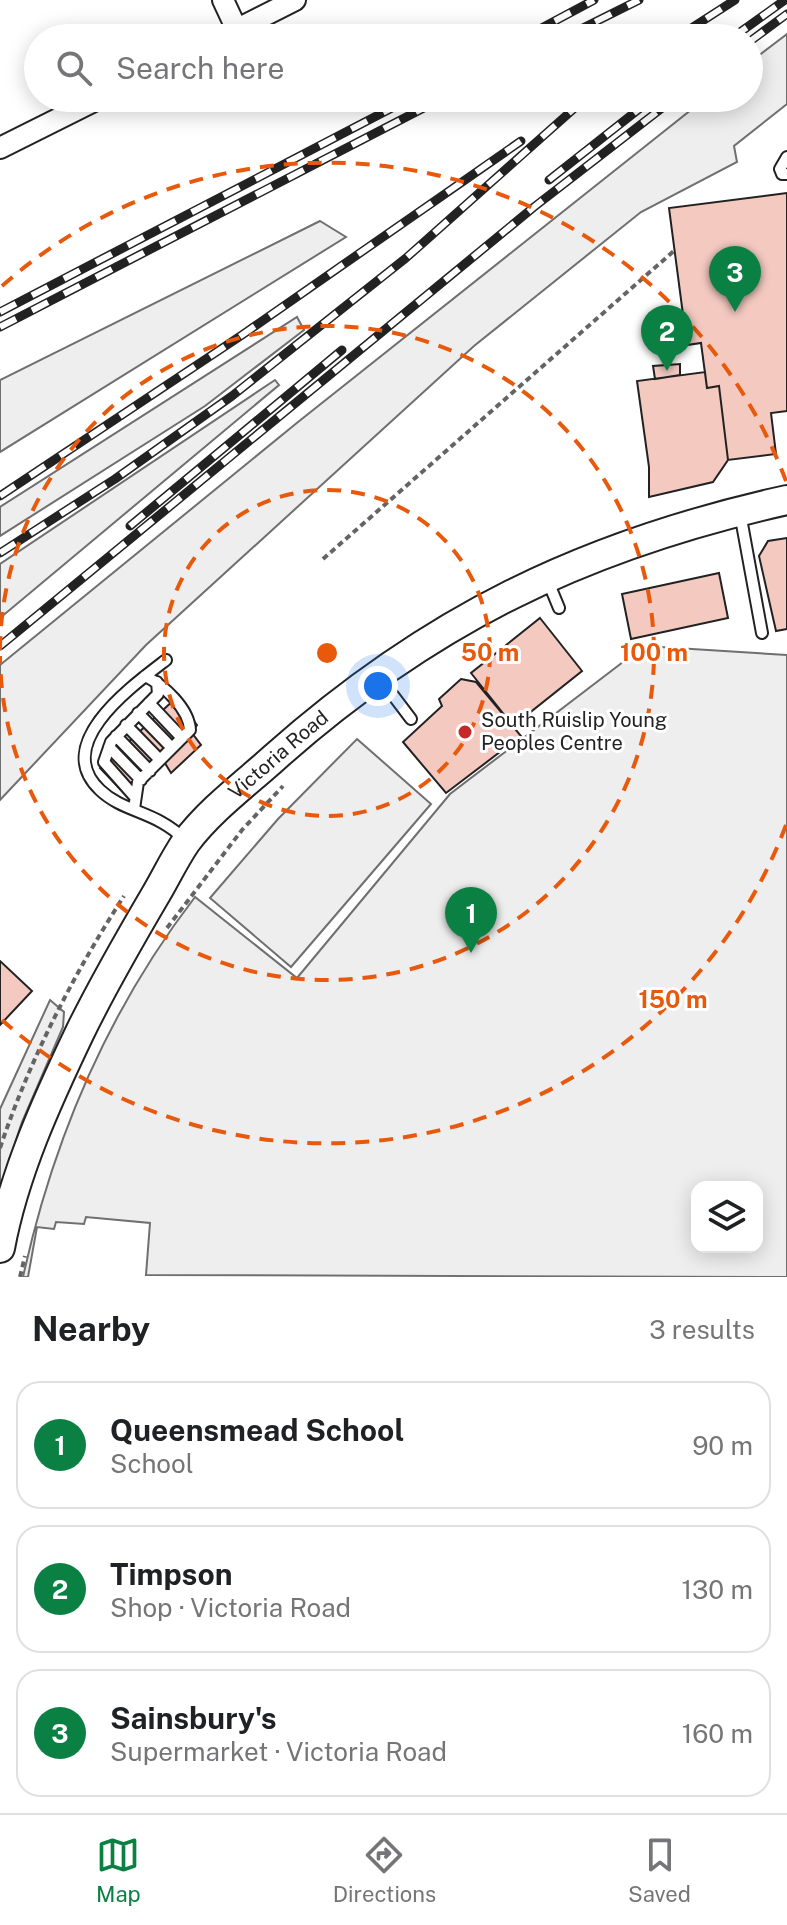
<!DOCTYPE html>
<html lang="en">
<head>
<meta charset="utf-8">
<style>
  body { margin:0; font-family:"Public Sans",sans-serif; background:#f2f2f2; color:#202124 }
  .controls { position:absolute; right:24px; bottom:24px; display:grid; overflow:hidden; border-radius:16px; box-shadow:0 4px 20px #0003 }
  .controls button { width:72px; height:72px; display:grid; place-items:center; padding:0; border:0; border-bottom:2px solid #e0e0e0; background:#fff; color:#202124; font:40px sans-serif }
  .you { position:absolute; left:378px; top:686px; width:28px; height:28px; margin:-20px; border:6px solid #fff; border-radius:50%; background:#1a73e8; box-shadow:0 0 0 12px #1a73e833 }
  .badge { display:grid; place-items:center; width:52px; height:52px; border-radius:50%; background:#0b8043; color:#fff; font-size:26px; font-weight:700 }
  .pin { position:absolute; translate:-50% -66px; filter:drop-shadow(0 2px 4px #0008) }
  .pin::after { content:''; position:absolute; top:42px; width:28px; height:24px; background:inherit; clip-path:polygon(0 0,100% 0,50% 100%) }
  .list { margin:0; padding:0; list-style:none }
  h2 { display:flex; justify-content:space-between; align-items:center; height:104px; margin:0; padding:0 32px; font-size:34px }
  h2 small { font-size:26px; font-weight:400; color:#757577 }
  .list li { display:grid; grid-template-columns:52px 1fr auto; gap:24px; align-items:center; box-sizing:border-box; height:128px; margin:0 16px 16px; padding:0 16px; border:2px solid #e0e0e0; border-radius:24px }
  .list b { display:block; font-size:30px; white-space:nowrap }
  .list p { margin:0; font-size:26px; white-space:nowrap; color:#757577 }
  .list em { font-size:26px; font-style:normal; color:#757577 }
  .icon { flex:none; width:44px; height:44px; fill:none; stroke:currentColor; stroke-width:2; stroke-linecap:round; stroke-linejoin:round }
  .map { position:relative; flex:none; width:787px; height:1277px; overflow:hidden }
  .search { position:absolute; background:#fff; box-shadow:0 4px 20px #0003; left:24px; right:24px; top:24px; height:88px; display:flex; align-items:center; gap:20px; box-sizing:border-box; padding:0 28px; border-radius:44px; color:#757577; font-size:30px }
  .sheet { height:536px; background:#fff }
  nav { display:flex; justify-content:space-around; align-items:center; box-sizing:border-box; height:112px; border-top:2px solid #e0e0e0; background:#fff; font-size:22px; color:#757577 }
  nav a { display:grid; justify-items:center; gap:4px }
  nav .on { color:#0b8043 }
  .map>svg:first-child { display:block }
</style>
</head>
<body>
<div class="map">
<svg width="787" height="1277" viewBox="0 0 787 1277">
  <rect width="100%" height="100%" fill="#fff"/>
  <path fill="#eee" stroke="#6f6f6f" stroke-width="2" fill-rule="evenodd" d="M787 34V104L734 146 737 162 641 212 474 346 146 645 0 800V665L298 422 706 98H749V63Z
    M320 221 346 237 0 452V380Z
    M297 317 304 330 205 406 0 536V507Z
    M275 380 279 385 0 618V564Z
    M644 646 787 655V1277L146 1275 150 1223 86 1217 84 1224 56 1222 54 1229 37 1227 28 1277H23C53 1140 109 1009 195 897L297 978 450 794ZM697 1187H757V1247H697Z
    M357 739 431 804 291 967 210 898 278 819Z
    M50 1000 64 1012 63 1027 22 1122 0 1187V1109Z"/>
  <path fill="#f3c9c0" stroke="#222" stroke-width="2" d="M787 193V411L771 413 776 454 728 460 719 386 707 388 701 343 687 345 669 208Z
    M680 364V375L655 379 653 366Z
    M705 372 707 388 719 386 728 460 713 482 649 497V467L637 381Z
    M787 538V629L776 631 759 556 768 541Z
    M719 573 728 618 631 639 622 594Z
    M540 618 582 671 513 726 471 673Z
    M461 679 476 682 521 736 446 793 403 742 442 706 439 699Z
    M176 698 197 725 192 733 201 745 171 773 160 755 123 792 100 768Z
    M0 961 32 991 0 1025Z"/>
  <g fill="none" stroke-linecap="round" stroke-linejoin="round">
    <g stroke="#222" stroke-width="14">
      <path id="lane" d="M787 157 780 169 782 174H787
        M740 513 762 633
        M547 579 559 608
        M166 660C132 686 51 744 100 790 124 813 157 811 185 840
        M380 678 411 719
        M149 703 182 738
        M138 713 172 748
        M126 725 160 760
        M116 736 150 771
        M109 747 141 780
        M135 797 104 762 111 742 158 694 157 682
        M134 809 138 782 190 730C189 709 164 685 145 676"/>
    </g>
    <g stroke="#222" stroke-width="24">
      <path id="street" d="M223 0 237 30
        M220 38 295 0
        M0 148 100 98"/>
    </g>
    <g stroke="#222" stroke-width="32">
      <g id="secondary">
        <path id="s1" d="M0 1248C14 1173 47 1101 80 1032 103 985 129 940 156 894 166 877 175 858 186 842 210 810 245 784 274 758 429 620 584 545 787 500"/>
      </g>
    </g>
    <path stroke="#646464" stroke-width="4" stroke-dasharray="6 4" stroke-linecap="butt" d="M323 559 675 250
      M167 928 242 830 283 786
      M0 1148C30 1059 73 975 124 896
      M20 1277 25 1256"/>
    <use href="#lane" stroke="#fff" stroke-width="10"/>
    <use href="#street" stroke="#fff" stroke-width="20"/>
    <use href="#secondary" stroke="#fff" stroke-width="28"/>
    <g stroke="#222" stroke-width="9">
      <path id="rail" d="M523 38 594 0
        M563 38 639 0
        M676 38 735 0
        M732 38 785 0
        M749 42 787 14
        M549 180 653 98
        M0 312 411 98
        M0 327 443 98
        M0 496 242 335 521 141
        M130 526 342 350
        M0 553 115 479 232 396 406 258 586 98
        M0 646 534 207 675 98"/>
    </g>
    <use href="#rail" stroke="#fff" stroke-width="6" stroke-dasharray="18" stroke-linecap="butt"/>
  </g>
  <g fill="none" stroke="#e8590c" stroke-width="4" stroke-dasharray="14 10">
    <circle cx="327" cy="653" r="163"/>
    <path d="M0 650A327 327 0 1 1 0 656"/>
    <path d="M786 825A490 490 0 0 1 2 1020M2 286A490 490 0 0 1 786 481"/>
  </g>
  <circle fill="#c62828" stroke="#fff" stroke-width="3" cx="465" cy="732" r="8"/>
  <g text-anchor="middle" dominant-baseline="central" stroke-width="6" stroke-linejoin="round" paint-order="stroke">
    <g font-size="20" fill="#222" stroke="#fff" text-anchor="start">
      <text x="481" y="720">South Ruislip Young<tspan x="481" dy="23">Peoples Centre</tspan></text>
    </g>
    <g font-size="20" fill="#222" stroke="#fff">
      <text stroke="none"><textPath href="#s1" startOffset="576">Victoria Road</textPath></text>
    </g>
  </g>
  <circle cx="327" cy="653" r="12" fill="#e8590c" stroke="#fff" stroke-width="4"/>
  <g font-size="24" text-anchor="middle" font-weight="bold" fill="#e8590c" stroke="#fff" stroke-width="6" stroke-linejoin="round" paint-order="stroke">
    <text x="490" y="661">50 m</text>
    <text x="654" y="661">100 m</text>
    <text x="673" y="1008">150 m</text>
  </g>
</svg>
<div class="controls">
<button><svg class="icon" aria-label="layers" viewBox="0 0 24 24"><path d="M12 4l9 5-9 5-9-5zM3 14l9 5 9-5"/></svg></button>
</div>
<div class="you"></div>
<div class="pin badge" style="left:471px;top:953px">1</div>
<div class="pin badge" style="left:667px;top:371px">2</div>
<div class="pin badge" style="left:735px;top:312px">3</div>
<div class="search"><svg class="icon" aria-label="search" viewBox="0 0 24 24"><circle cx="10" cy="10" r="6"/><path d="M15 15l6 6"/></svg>Search here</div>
</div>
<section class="sheet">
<h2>Nearby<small>3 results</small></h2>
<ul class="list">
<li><span class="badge">1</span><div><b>Queensmead School</b><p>School</p></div><em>90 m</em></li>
<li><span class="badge">2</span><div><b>Timpson</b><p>Shop · Victoria Road</p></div><em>130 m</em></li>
<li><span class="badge">3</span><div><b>Sainsbury's</b><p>Supermarket · Victoria Road</p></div><em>160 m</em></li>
</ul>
</section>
<nav>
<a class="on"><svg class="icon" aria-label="map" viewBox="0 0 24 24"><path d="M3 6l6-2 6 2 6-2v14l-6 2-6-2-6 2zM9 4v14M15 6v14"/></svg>Map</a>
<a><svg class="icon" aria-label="directions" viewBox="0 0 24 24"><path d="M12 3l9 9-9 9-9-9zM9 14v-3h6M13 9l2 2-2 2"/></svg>Directions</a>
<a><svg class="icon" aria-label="saved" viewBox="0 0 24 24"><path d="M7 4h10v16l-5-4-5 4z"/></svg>Saved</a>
</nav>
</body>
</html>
